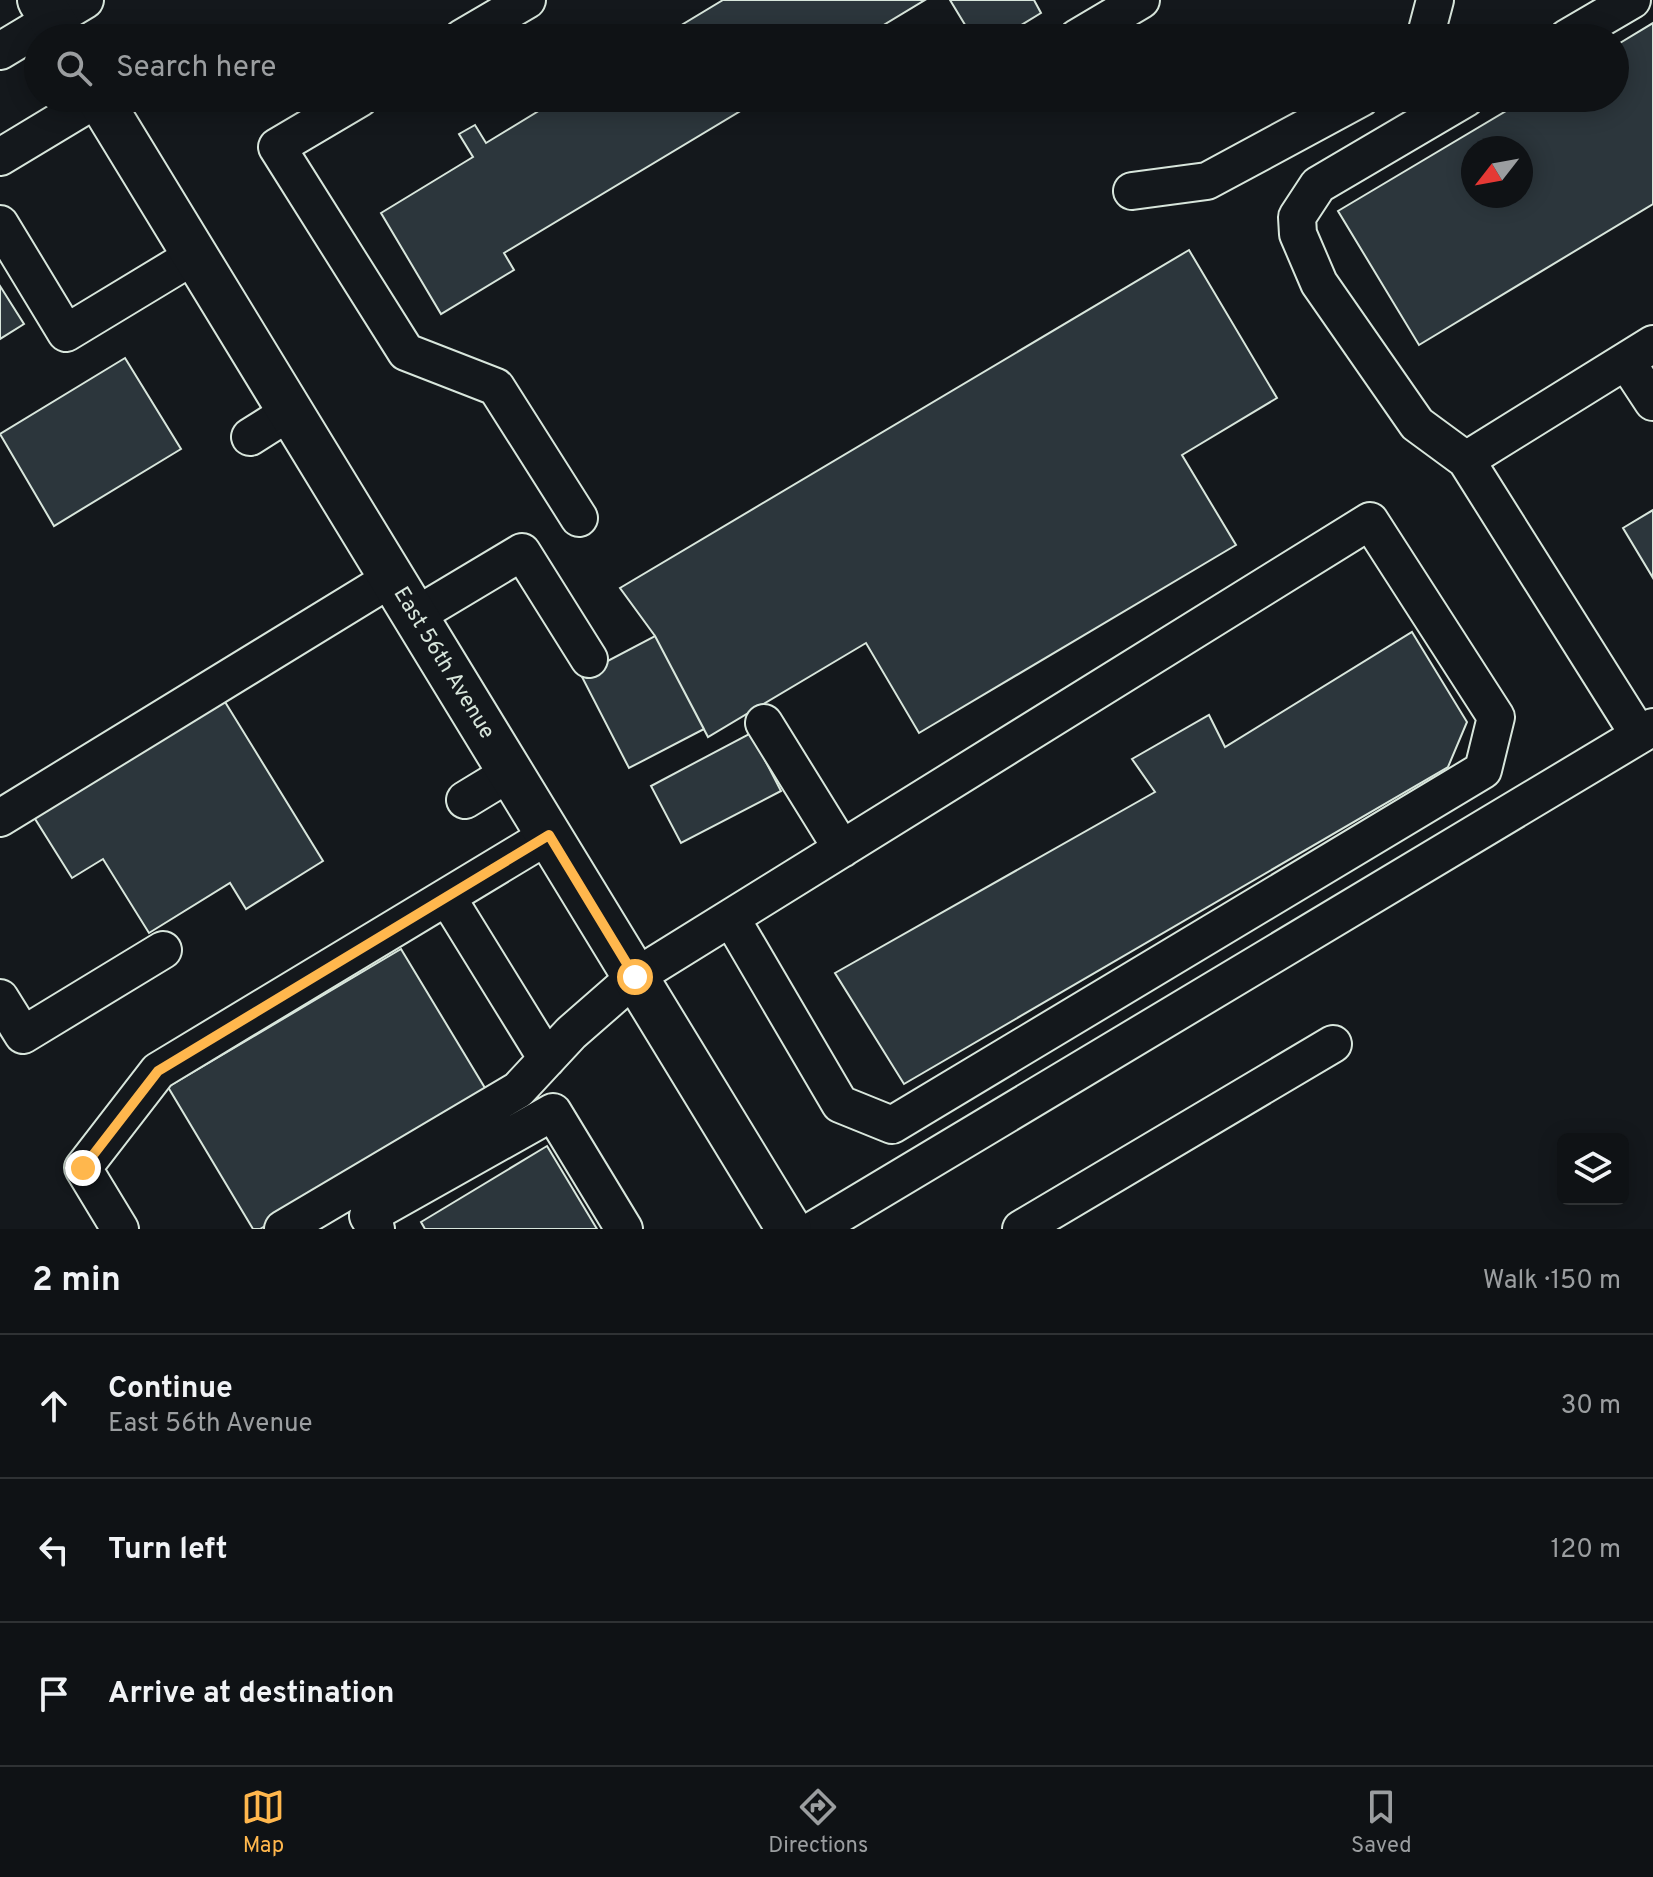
<!DOCTYPE html>
<html lang="en">
<head>
<meta charset="utf-8">
<style>
  body { margin:0; font-family:Overpass,sans-serif; background:#181b1e; color:#f1f3f6 }
  .controls { position:absolute; right:24px; bottom:24px; display:grid; overflow:hidden; border-radius:12px; box-shadow:0 4px 20px #0003 }
  .controls button { width:72px; height:72px; display:grid; place-items:center; padding:0; border:0; border-bottom:2px solid #2f3234; background:#0f1215; color:#f1f3f6; font:40px sans-serif }
  .compass { position:absolute; left:1461px; top:136px; width:72px; height:72px; border-radius:50%; background:#0f1215; box-shadow:0 4px 20px #0003; rotate:239deg }
  .stop { position:absolute; width:24px; height:24px; margin:-18px; border:6px solid #ffb74d; border-radius:50%; background:#fff }
  .stop.end { background:#ffb74d; border-color:#fff; box-shadow:0 2px 8px #0008 }
  .list { margin:0; padding:0; list-style:none }
  h2 { display:flex; justify-content:space-between; align-items:center; height:104px; margin:0; padding:0 32px; font-size:34px }
  h2 small { font-size:26px; font-weight:400; color:#9b9ea0 }
  .list li { display:grid; grid-template-columns:52px 1fr auto; gap:24px; align-items:center; box-sizing:border-box; height:144px; padding:0 32px; border-top:2px solid #2f3234 }
  .list b { display:block; font-size:30px; white-space:nowrap }
  .list p { margin:0; font-size:26px; white-space:nowrap; color:#9b9ea0 }
  .list em { font-size:26px; font-style:normal; color:#9b9ea0 }
  .icon { flex:none; width:44px; height:44px; fill:none; stroke:currentColor; stroke-width:2; stroke-linecap:round; stroke-linejoin:round }
  .map { position:relative; flex:none; width:1653px; height:1229px; overflow:hidden }
  .search { position:absolute; background:#0f1215; box-shadow:0 4px 20px #0003; left:24px; right:24px; top:24px; height:88px; display:flex; align-items:center; gap:20px; box-sizing:border-box; padding:0 28px; border-radius:44px; color:#9b9ea0; font-size:30px }
  .sheet { height:536px; background:#0f1215 }
  nav { display:flex; justify-content:space-around; align-items:center; box-sizing:border-box; height:112px; border-top:2px solid #2f3234; background:#0f1215; font-size:22px; color:#9b9ea0 }
  nav a { display:grid; justify-items:center; gap:4px }
  nav .on { color:#ffb74d }
  .map>svg:first-child { display:block }
</style>
</head>
<body>
<div class="map">
<svg width="1653" height="1229" viewBox="0 0 1653 1229">
  <rect width="100%" height="100%" fill="#14181c"/>
  <path fill="#2c363c" stroke="#d8e6dc" stroke-width="2" fill-rule="evenodd" d="M723 0H925L862 38H660Z
    M950 0H1034L1041 13 1000 38H973Z
    M1653 23V204L1419 345 1338 211 1528 98H1615V46ZM1473 148H1521V196H1473Z
    M560 98H762L504 253 514 270 441 314 381 213 473 157 459 134 475 125 486 143Z
    M1189 250 1277 398 1182 455 1236 545 919 733 866 643 708 737 655 636 620 588Z
    M0 286 24 324 0 339Z
    M125 358 181 449 54 526 0 434Z
    M1653 510V578L1623 528Z
    M1412 632 1467 722 1448 767 904 1084 835 973 1155 792 1132 759 1209 715 1225 747Z
    M655 636 704 729 629 768 581 675Z
    M222 697 323 861 246 909 230 883 149 933 103 859 72 878 32 814Z
    M751 733 781 791 681 843 651 786Z
    M401 949 488 1093 260 1229H253L168 1087Z
    M547 1146 597 1229H425L421 1222Z"/>
  <g fill="none" stroke-linecap="round" stroke-linejoin="round">
    <g stroke="#d8e6dc" stroke-width="40">
      <path id="minor" d="M462 38 527 0
        M1077 38 1141 0
        M1425 38 1435 0
        M1567 38 1632 0
        M0 51 85 0
        M360 98 277 147 406 352 496 387 579 518
        M1466 98 1318 185 1297 217 1298 234 1319 283 1417 424 1466 460
        M0 157 98 98
        M1132 191 1207 181 1361 98
        M0 224 66 333 195 255
        M1626 361 1653 402
        M250 437 291 411
        M415 616 522 552 589 659
        M764 723 842 849
        M1639 735 1466 460 1653 344
        M465 800 511 772
        M0 818 392 578
        M447 897 547 1059
        M0 998 23 1035 163 950
        M120 1229 83 1168 158 1071 549 835
        M283 1229 518 1090 571 1033 635 977 1370 521 1496 717 1483 770 892 1125 840 1104 731 918
        M376 1229 368 1216 553 1112 624 1229
        M815 1229 1653 727
        M1021 1229 1333 1044"/>
    </g>
    <g stroke="#d8e6dc" stroke-width="48">
      <g id="major">
        <path d="M40 0 63 38"/>
        <path id="s1" d="M99 98 789 1229"/>
      </g>
    </g>
    <use href="#minor" stroke="#14181c" stroke-width="36"/>
    <use href="#major" stroke="#14181c" stroke-width="44"/>
  </g>
  <g fill="none" stroke-linecap="round" stroke-linejoin="round">
    <path stroke="#ffb74d" stroke-width="10" d="M83 1168 158 1071 549 835 635 977"/>
  </g>
  <g text-anchor="middle" dominant-baseline="central" stroke-width="6" stroke-linejoin="round" paint-order="stroke">
    <g font-size="22" fill="#d8e6dc" stroke="#14181c">
      <text stroke="none"><textPath href="#s1" startOffset="662">East 56th Avenue</textPath></text>
    </g>
  </g>
</svg>
<div class="controls">
<button><svg class="icon" aria-label="layers" viewBox="0 0 24 24"><path d="M12 4l9 5-9 5-9-5zM3 14l9 5 9-5"/></svg></button>
</div>
<svg class="compass" viewBox="-18 -18 36 36"><path d="M0-13l5 13h-10z" fill="#e53935"/><path d="M0 13l5-13h-10z" fill="#9b9ea0"/></svg>
<div class="stop" style="left:635px;top:977px"></div>
<div class="stop end" style="left:83px;top:1168px"></div>
<div class="search"><svg class="icon" aria-label="search" viewBox="0 0 24 24"><circle cx="10" cy="10" r="6"/><path d="M15 15l6 6"/></svg>Search here</div>
</div>
<section class="sheet">
<h2>2 min<small>Walk · 150 m</small></h2>
<ul class="list">
<li><svg class="icon" aria-label="ahead" viewBox="0 0 24 24"><path d="M12 20V5M6 11l6-6 6 6"/></svg><div><b>Continue</b><p>East 56th Avenue</p></div><em>30 m</em></li>
<li><svg class="icon" aria-label="left" viewBox="0 0 24 24"><path d="M17 20v-9H6M10 6l-5 5 5 5"/></svg><div><b>Turn left</b></div><em>120 m</em></li>
<li><svg class="icon" aria-label="arrive" viewBox="0 0 24 24"><path d="M6 21V4h12l-3 4 3 4H6"/></svg><div><b>Arrive at destination</b></div></li>
</ul>
</section>
<nav>
<a class="on"><svg class="icon" aria-label="map" viewBox="0 0 24 24"><path d="M3 6l6-2 6 2 6-2v14l-6 2-6-2-6 2zM9 4v14M15 6v14"/></svg>Map</a>
<a><svg class="icon" aria-label="directions" viewBox="0 0 24 24"><path d="M12 3l9 9-9 9-9-9zM9 14v-3h6M13 9l2 2-2 2"/></svg>Directions</a>
<a><svg class="icon" aria-label="saved" viewBox="0 0 24 24"><path d="M7 4h10v16l-5-4-5 4z"/></svg>Saved</a>
</nav>
</body>
</html>
